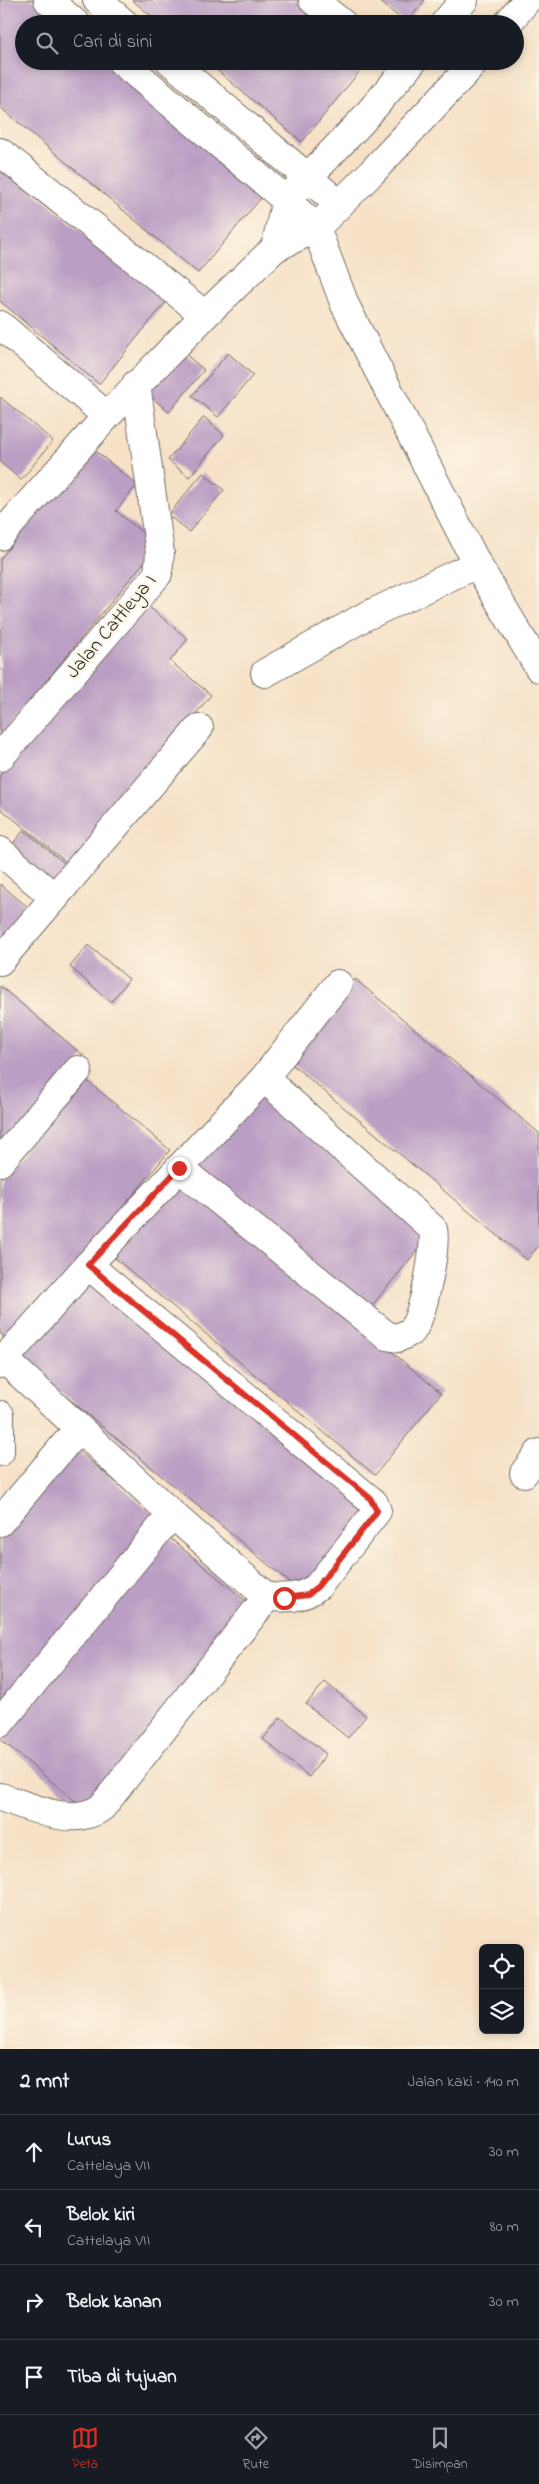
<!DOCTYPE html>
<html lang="id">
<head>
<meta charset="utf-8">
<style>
  body { margin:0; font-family:"Indie Flower",sans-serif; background:#242831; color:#f1f3f6 }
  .controls { position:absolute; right:15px; bottom:15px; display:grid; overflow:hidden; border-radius:8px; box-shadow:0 2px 8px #0003 }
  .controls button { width:45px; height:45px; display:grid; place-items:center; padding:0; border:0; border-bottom:1px solid #363941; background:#171b24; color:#f1f3f6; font:25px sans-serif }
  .stop { position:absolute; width:15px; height:15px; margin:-11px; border:4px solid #d93025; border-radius:50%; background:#fff }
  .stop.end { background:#d93025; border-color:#fff; box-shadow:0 1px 5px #0008 }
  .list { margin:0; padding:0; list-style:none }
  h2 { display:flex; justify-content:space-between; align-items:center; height:65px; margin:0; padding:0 20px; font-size:21px }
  h2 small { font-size:16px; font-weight:400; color:#9ea1a6 }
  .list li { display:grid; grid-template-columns:32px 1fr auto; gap:15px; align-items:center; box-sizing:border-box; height:75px; padding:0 20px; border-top:1px solid #363941 }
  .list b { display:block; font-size:19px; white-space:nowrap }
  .list p { margin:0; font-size:16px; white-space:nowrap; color:#9ea1a6 }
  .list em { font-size:16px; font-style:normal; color:#9ea1a6 }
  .icon { flex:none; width:28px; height:28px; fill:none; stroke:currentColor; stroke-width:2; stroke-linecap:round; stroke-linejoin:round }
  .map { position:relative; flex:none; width:539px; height:2049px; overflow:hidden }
  .search { position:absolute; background:#171b24; box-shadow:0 2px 8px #0003; left:15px; right:15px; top:15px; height:55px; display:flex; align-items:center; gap:12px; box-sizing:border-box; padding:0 18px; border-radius:28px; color:#9ea1a6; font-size:19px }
  .sheet { height:365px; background:#171b24 }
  nav { display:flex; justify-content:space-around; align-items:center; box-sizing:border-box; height:70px; border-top:1px solid #363941; background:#171b24; font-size:14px; color:#9ea1a6 }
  nav a { display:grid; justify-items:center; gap:2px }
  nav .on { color:#d93025 }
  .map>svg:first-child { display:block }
</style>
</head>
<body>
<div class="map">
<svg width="539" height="2049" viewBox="0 0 539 2049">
  <rect width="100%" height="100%" fill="#fcf5e5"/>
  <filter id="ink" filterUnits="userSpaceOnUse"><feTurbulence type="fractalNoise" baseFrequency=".02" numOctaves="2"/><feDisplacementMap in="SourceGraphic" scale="10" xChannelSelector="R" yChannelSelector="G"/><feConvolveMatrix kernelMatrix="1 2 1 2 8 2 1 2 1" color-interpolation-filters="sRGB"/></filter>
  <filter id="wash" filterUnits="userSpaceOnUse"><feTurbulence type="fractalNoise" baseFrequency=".0096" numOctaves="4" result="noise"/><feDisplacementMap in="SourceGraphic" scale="20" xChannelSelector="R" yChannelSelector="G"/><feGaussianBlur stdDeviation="1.12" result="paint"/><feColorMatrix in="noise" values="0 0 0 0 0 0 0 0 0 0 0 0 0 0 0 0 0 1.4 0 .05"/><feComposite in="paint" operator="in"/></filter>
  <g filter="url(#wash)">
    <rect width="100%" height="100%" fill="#f6e1c7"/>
    <g id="blocks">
      <path fill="#bb9ec4" d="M0 0H36L64 24H24V61H109L266 192 198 273 0 107Z
        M132 0H297L325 24H161Z
        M378 0H425L406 23Z
        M206 61H368L302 142Z
        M0 164 166 302 99 384 0 301Z
        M178 348 204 370 169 412 143 390Z
        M228 353 253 375 218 417 192 396Z
        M0 397 53 441 21 480 0 462Z
        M204 417 224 435 189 477 168 460Z
        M92 448 137 485 116 511 158 545 0 737V559Z
        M203 473 224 490 189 532 168 515Z
        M142 601 188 639 170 661 211 695 71 866 0 808V775Z
        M24 830 69 867 51 889 6 852Z
        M0 884 29 908 0 945Z
        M88 945 129 979 111 1002 70 967Z
        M355 979 539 1133V1245L527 1260 288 1061Z
        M0 986 84 1056 0 1159Z
        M83 1077 170 1150 11 1343 0 1333V1179Z
        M262 1088 433 1231 366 1313 195 1170Z
        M182 1177 441 1393 375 1475 115 1258Z
        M87 1277 368 1511 301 1592 20 1358Z
        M71 1445 158 1517 0 1710V1531Z
        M165 1534 252 1606 85 1809 0 1739V1735Z
        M325 1682 366 1716 348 1738 306 1704Z
        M281 1717 326 1754 309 1777 263 1739Z"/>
    </g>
  </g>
  <g filter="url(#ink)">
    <use href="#blocks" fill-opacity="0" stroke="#726b62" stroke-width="1"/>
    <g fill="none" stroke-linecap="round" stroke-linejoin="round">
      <g stroke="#726b62" stroke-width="30">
        <path id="street" d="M48 0 76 24
          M97 0 125 24
          M313 0 343 24
          M444 24 464 0
          M507 24 527 0
          M121 61 286 200 316 228 345 305 477 564 539 668
          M170 61 339 204
          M0 152 205 315
          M275 248 286 200 362 121 413 61
          M0 325 107 416
          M0 536 107 416 205 315 275 248 316 228 372 172 476 61
          M265 673 364 617 477 564
          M0 757 158 574 160 553 136 384
          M0 851 55 898
          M0 961 199 728
          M0 1162 78 1070
          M179 1168 387 1336 398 1338 412 1331C423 1316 437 1247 433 1229L264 1078
          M88 1265 374 1503 377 1511 318 1586C302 1599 287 1598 267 1597
          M4 1359 172 1514 267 1597
          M0 1364 88 1265 264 1078 338 984
          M0 1415V1452
          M524 1473 539 1453
          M0 1522 78 1429
          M0 1723 172 1514
          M0 1797C30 1806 73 1829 102 1807L267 1597"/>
      </g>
      <use href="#street" stroke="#fff" stroke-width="28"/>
    </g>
  </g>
  <g fill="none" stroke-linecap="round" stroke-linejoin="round" filter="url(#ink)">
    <path stroke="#d93025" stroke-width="6" d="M179 1168 88 1265 370 1498 377 1511 372 1518 318 1586 308 1595 284 1598"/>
  </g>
  <g text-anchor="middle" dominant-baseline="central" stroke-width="4.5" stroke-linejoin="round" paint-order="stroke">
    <g font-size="20" fill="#2b2b2b" stroke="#fcf5e5">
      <text transform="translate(112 627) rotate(-50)">Jalan Cattleya I</text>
    </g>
  </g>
</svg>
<div class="controls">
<button><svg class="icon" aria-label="locate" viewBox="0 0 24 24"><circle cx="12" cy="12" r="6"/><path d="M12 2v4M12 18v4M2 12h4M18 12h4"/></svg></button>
<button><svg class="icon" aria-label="layers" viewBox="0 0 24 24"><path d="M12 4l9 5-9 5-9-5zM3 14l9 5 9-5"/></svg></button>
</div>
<div class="stop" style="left:284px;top:1598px"></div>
<div class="stop end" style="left:179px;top:1168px"></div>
<div class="search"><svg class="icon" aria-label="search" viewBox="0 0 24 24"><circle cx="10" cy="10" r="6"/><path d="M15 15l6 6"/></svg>Cari di sini</div>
</div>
<section class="sheet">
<h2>2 mnt<small>Jalan kaki · 140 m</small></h2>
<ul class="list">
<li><svg class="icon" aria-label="ahead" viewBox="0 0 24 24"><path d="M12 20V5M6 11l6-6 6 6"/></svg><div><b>Lurus</b><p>Cattelaya VII</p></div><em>30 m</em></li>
<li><svg class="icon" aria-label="left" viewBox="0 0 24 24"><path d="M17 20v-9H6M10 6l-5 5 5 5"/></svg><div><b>Belok kiri</b><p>Cattelaya VII</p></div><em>80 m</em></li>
<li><svg class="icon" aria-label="right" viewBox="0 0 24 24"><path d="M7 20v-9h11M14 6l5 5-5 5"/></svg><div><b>Belok kanan</b></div><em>30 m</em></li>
<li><svg class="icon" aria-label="arrive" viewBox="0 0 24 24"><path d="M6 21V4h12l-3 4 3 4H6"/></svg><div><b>Tiba di tujuan</b></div></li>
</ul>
</section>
<nav>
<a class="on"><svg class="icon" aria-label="map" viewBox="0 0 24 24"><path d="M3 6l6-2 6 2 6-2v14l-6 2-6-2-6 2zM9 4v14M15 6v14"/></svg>Peta</a>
<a><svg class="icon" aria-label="directions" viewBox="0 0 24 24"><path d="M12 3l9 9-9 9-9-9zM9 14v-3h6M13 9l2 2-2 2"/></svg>Rute</a>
<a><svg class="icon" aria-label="saved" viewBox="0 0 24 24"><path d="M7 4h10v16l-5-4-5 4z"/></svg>Disimpan</a>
</nav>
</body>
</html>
